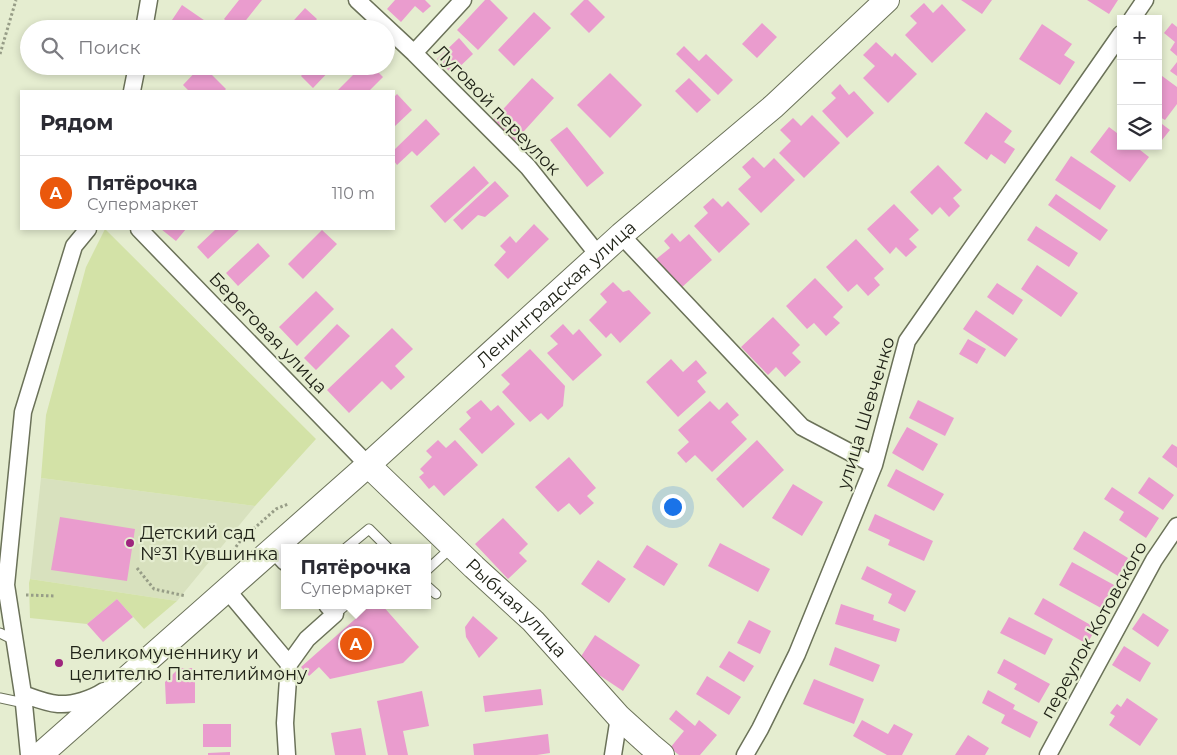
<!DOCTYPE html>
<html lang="ru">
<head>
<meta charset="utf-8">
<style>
  body { margin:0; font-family:Montserrat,sans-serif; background:#f7f7f7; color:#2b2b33 }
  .controls { position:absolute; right:15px; top:15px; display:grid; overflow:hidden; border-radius:0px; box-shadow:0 2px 8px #0003 }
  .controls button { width:45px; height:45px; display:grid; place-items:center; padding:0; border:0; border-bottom:1px solid #e1e1e2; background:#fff; color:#2b2b33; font:25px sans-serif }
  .you { position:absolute; left:672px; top:506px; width:18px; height:18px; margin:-12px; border:4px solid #fff; border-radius:50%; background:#1a73e8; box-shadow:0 0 0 8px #1a73e833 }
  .badge { display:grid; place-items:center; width:32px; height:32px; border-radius:50%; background:#ea580c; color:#fff; font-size:16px; font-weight:700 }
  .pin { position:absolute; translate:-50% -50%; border:2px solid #fff; box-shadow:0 1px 5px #0006 }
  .popup { position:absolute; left:281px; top:544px; width:150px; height:65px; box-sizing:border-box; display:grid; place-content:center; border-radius:0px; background:#fff; filter:drop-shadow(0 1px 4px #0005); font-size:16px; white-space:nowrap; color:#7c7c81 }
  .popup b { font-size:19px; color:#2b2b33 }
  .popup::after { content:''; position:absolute; left:50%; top:100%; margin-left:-10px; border:10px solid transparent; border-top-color:#fff }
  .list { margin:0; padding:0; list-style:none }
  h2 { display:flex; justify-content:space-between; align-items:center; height:65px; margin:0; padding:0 20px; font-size:21px }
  h2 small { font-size:16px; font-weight:400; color:#7c7c81 }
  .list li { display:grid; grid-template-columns:32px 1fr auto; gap:15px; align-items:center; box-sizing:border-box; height:75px; padding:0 20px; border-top:1px solid #e1e1e2 }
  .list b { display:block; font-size:19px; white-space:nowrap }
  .list p { margin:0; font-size:16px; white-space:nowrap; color:#7c7c81 }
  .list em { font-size:16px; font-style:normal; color:#7c7c81 }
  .icon { flex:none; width:28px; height:28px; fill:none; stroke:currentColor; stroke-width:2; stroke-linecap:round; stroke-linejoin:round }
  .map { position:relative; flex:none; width:1177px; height:755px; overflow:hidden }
  .search { position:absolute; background:#fff; box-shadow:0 2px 8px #0003; left:20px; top:20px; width:375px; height:55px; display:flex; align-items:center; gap:12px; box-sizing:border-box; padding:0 18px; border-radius:28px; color:#7c7c81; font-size:19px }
  .panel { position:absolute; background:#fff; box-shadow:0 2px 8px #0003; left:20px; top:90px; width:375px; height:140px; border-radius:0px }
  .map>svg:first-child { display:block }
</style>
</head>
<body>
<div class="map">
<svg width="1177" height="755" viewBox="0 0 1177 755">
  <rect width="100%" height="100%" fill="#e5edd0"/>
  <path fill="#d8e1be" d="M41 478 255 506 177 601 30 579Z"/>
  <path fill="#d3e2a7" d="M105 229 316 439 255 506 41 478 46 415 86 267Z
    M30 579 177 601 144 629 117 599 87 624 30 618 29 583Z"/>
  <path fill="#ea9cce" d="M239 0H262L239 29H236L224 19Z
    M395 0H425L431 6 423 13 415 6 401 22 387 9Z
    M485 0H490L508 18 478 50 457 30Z
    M584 0H588L605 17 589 33 570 14Z
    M961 0H992L982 14Z
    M1087 0H1118L1109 14Z
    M924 3 933 13 942 4 966 30 932 63 905 35 917 23 910 16Z
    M182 5 214 27 213 29H173L168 26Z
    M305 8 317 19 308 29H286Z
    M534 12 551 28 514 66 498 50Z
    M762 23 777 37 757 58 742 44Z
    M1172 23 1177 27V56L1170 50 1175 42 1164 33Z
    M1042 24 1072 44 1064 55 1075 62 1060 85 1019 59Z
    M459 38 473 54 452 74 437 59Z
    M876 42 892 57 895 53 917 74 888 103 863 78 875 66 863 55Z
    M684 46 699 61 706 54 733 80 718 95 676 54Z
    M1177 62V76L1170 71Z
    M201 66H203L226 89 224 91H189L183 85Z
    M310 66H334L313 88 301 76Z
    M362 66H372L383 77 369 91H337Z
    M610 73 642 105 610 138 577 105Z
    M1158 73 1177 87V104L1165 120 1158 116Z
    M532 78 554 98 515 141 493 120Z
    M689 78 711 100 697 113 675 91Z
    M840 84 849 95 854 91 874 113 847 138 822 111 836 98 831 93Z
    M397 94 412 110 394 127V97Z
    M986 112 1012 131 1004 142 1015 149 1005 164 991 154 987 160 964 143Z
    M812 115 840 143 804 178 779 153 791 141 780 130 793 118 801 126Z
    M426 119 440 134 417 156 412 151 397 165 394 161V150Z
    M1158 121 1170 130 1158 145Z
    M567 127 604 173 587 187 550 140Z
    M1109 127 1121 136V146H1135L1149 157 1130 182 1090 152Z
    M1071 156 1116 186 1100 210 1055 180Z
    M753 157 764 168 774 158 795 180 761 213 738 189 751 177 742 167Z
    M938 165 962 190 953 198 960 206 949 217 940 207 932 215 910 192Z
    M474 166 489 183 445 223 430 206Z
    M495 181 509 196 485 217 478 215 462 230 453 220Z
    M1056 194 1108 230 1100 241 1048 205Z
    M713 198 722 207 728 201 750 224 719 253 694 226 708 213 703 207Z
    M894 204 919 230 909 239 917 247 906 257 896 247 890 254 867 229Z
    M534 224 549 239 508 279 494 265 506 252 500 246 510 236 516 243Z
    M1036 226 1078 253 1069 267 1027 240Z
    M161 229H186L176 241Z
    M216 229H240L208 259 197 247Z
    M322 230 337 244 303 279 288 264Z
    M672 233 680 242 689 234 712 260 681 288 655 260 670 248 664 241Z
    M856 239 884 269 874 278 880 285 868 296 857 284 848 292 826 267Z
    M258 243 270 256 238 286 226 273Z
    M1037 265 1078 293 1061 317 1021 289Z
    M815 278 843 307 833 317 840 323 826 336 814 323 807 329 786 306Z
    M613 282 623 292 629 290 651 313 620 343 611 333 606 338 589 320 607 302 600 294Z
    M997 283 1023 300 1013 315 987 297Z
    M316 291 334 309 297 346 279 327Z
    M976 310 1018 339 1005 357 963 329Z
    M773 317 800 345 792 353 801 362 785 377 776 367 768 375 741 347Z
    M337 324 350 336 316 370 304 358Z
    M563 324 573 335 579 329 602 355 573 381 547 353 558 344 550 336Z
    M392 328 413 349 395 366 405 377 391 390 382 381 349 413 327 390Z
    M968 339 986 349 977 364 959 354Z
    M530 349 565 386 563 406 548 420 541 413 530 422 502 392 510 384 501 375Z
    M671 359 683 372 696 360 707 373 697 381 706 392 678 417 646 382Z
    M481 400 491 411 498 405 515 424 482 454 459 429 471 418 466 412Z
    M918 400 954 418 945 436 909 418Z
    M710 401 719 410 727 402 739 415 731 422 747 439 712 472 695 455 686 463 677 453 689 442 678 430Z
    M907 427 938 444 923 471 892 453Z
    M438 440 446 448 455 440 478 465 444 496 434 485 429 489 419 477 424 473 420 469 432 457 426 451Z
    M757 440 784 470 743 508 716 479Z
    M1172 444 1177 447V468L1162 457Z
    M569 457 596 488 587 496 594 503 580 515 569 503 558 512 535 487Z
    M896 469 944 494 934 511 887 486Z
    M1149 477 1174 495 1163 510 1138 493Z
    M793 484 823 502 802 536 772 518Z
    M1112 487 1159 518 1146 538 1119 520 1124 512 1104 499Z
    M875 514 933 541 924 561 888 545 890 540 868 530Z
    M60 517 135 529 127 581 51 570Z
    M503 518 528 544 519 553 527 561 508 579 475 544Z
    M1084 531 1128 558 1118 576 1073 549Z
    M720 543 770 569 758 592 708 566Z
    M647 545 678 564 664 586 633 567Z
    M598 560 626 579 609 603 581 584Z
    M1072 562 1114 585 1101 608 1059 585Z
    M867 566 916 591 905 612 888 603 892 594 861 579Z
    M1043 598 1096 628 1087 644 1034 614Z
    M117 599 133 617 103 642 87 624Z
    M841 604 874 615 873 620 900 629 896 642 835 624Z
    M371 605H382L419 647 403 663 330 679 319 667 309 676 301 667Z
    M1143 613 1169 630 1158 647 1132 629Z
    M473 616 498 638 479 658 466 637 465 627Z
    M1009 617 1053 639 1045 655 1000 633Z
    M749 620 771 631 760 654 737 643Z
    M595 635 640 665 623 691 578 661Z
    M1124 646 1151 663 1140 682 1112 665Z
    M835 647 880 665 873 682 829 665Z
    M729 651 754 666 744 682 719 667Z
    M1004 659 1050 684 1039 703 1014 689 1017 684 997 673Z
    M179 668H195V703L166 704 165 682Z
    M707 676 741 697 729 715 696 694Z
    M814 679 864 699 854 724 803 704Z
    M541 689 543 705 485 712 483 696Z
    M988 690 1015 705 1013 709 1038 722 1030 738 1001 723 1005 715 982 703Z
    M422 691 429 726 403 731 408 755H388L377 701Z
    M1127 698 1158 719 1140 746 1109 725 1115 716 1110 713 1117 704 1121 707Z
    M676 710 695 726 699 720 717 735 700 755H679L670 748 684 731 669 719Z
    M862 720 888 734 894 724 913 734 902 755H887L853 736Z
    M203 724H231V747H203Z
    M361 728 366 755H335L331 733Z
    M548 734 550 753 537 755H474L473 744Z
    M968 735 989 748 985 755H955Z
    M230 752V755H208V753Z"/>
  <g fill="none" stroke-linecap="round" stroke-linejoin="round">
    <g stroke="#6b7259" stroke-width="11">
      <path id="lane" d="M346 548 369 529 388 548
        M427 570 452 547
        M427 586 436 594
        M335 614 346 605
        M0 633 14 640
        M0 698 24 703"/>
    </g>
    <g stroke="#6b7259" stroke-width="19">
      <path id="street" d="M357 0 414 53 528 167 599 256
        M1132 19 1145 0
        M144 29 149 0
        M414 53 463 0
        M132 91 137 66
        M139 229 368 465
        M621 235 802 427 874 465
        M273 549 285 562
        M227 590 289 664 285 723 287 755
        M289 664 307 639 335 614 327 605
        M23 694C34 698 46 703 58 704 73 705 92 699 104 691
        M29 755 23 694 6 585 23 412 74 246 88 229
        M613 755 619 717
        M745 755 760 729 797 654 874 465 907 341 1121 34
        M1048 755 1154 560 1177 526"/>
    </g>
    <g stroke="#6b7259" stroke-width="26">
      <g id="secondary">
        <path id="s1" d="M368 465 474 567 533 621 619 717 650 745 662 755"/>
        <path id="s2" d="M40 755 368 465 621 235 774 106 887 0"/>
      </g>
    </g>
    <path stroke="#979d87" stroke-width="3" stroke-dasharray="2.5 2.5" stroke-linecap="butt" d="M0 54 16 0
      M230 555 241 540 276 509 288 504
      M137 568 154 589 186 596
      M26 595 56 596"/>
    <use href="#lane" stroke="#fff" stroke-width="9"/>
    <use href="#street" stroke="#fff" stroke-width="16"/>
    <use href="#secondary" stroke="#fff" stroke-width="24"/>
  </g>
  <g fill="#9e257d" stroke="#e5edd0" stroke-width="2">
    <circle cx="130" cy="543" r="5"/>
    <circle cx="59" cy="663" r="5"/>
  </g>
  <g text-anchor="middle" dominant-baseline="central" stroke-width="4.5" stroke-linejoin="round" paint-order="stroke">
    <g font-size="18" fill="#202318" stroke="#e5edd0">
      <text transform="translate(497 110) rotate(46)">Луговой переулок</text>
      <text stroke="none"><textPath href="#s2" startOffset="692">Ленинградская улица</textPath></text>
      <text transform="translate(268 333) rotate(46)">Береговая улица</text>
      <text transform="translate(866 413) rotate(-73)">улица Шевченко</text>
      <text stroke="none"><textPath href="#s1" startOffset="206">Рыбная улица</textPath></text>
      <text transform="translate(1094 630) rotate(-61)">переулок Котовского</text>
    </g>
    <g font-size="18" fill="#202318" stroke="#e5edd0" text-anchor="start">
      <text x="140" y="533">Детский сад<tspan x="140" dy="21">№31 Кувшинка</tspan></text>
      <text x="69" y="653">Великомученнику и<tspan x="69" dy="21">целителю Пантелиймону</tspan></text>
    </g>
  </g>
</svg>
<div class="controls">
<button>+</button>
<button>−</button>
<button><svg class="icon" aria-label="layers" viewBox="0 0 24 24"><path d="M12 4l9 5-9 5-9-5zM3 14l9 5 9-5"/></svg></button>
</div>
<div class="you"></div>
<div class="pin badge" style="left:356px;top:644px">A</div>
<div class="popup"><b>Пятёрочка</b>Супермаркет</div>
<div class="search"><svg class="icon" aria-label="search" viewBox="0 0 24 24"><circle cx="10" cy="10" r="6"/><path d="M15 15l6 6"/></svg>Поиск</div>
<section class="panel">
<h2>Рядом<small></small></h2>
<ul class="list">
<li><span class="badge">A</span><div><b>Пятёрочка</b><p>Супермаркет</p></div><em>110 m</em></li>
</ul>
</section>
</div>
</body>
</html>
